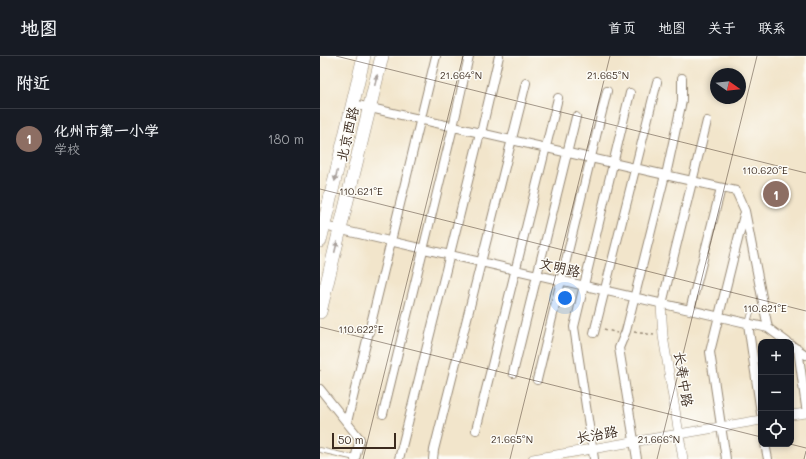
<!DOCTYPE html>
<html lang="zh">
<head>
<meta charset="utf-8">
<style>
  body { margin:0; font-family:Mali,"LXGW WenKai TC",sans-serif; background:#20242c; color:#f1f3f6 }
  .controls { position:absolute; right:12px; bottom:12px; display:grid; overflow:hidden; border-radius:8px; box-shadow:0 2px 6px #0003 }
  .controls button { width:36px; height:36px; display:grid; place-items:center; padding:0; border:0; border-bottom:1px solid #363941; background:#171b24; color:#f1f3f6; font:20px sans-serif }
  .compass { position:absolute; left:390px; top:12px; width:36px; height:36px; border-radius:50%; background:#171b24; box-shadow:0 2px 6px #0003; rotate:104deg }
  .scale { position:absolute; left:12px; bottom:10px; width:64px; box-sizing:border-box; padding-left:4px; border:2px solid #3b2a1e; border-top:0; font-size:11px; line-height:14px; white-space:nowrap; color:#3b2a1e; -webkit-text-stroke:3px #fdfcf7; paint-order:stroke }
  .you { position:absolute; left:245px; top:242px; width:14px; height:14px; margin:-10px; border:3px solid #fff; border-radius:50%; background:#1a73e8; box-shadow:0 0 0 6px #1a73e833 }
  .badge { display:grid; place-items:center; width:26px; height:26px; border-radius:50%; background:#d1495b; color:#fff; font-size:13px; font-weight:700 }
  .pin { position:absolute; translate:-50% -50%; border:2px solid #fff; box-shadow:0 1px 4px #0006 }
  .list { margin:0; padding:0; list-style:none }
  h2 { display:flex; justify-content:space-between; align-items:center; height:52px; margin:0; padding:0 16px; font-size:17px }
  h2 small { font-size:13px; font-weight:400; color:#9ea1a6 }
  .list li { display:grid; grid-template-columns:26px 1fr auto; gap:12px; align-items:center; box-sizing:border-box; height:60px; padding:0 16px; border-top:1px solid #363941 }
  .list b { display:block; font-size:15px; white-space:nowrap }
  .list p { margin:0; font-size:13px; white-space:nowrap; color:#9ea1a6 }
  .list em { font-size:13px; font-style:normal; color:#9ea1a6 }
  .icon { flex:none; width:22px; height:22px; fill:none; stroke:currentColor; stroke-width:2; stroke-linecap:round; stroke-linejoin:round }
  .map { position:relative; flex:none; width:486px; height:403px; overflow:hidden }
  header { display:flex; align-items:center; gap:24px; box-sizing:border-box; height:56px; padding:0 20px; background:#171b24; border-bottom:1px solid #363941 }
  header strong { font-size:19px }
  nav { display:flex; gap:22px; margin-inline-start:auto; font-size:14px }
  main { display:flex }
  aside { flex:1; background:#171b24 }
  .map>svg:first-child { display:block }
</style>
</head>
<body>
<header>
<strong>地图</strong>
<nav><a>首页</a><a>地图</a><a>关于</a><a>联系</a></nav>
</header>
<main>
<aside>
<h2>附近<small></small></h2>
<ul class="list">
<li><span class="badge" style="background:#8d6e63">1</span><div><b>化州市第一小学</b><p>学校</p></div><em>180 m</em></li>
</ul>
</aside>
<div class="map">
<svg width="486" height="403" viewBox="0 0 486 403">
  <rect width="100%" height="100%" fill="#fdfcf7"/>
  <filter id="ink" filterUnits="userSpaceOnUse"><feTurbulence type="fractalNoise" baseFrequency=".025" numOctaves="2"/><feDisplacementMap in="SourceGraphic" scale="8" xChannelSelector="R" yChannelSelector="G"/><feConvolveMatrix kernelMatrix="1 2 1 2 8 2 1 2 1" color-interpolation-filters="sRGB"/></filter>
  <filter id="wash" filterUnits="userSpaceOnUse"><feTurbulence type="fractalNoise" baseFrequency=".012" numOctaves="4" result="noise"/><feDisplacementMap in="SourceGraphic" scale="16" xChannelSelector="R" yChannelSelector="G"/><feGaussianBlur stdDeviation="0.9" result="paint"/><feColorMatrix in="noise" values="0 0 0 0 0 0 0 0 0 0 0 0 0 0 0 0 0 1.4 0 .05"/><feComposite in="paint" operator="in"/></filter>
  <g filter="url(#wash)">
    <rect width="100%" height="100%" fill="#f2e5cb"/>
  </g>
  <g filter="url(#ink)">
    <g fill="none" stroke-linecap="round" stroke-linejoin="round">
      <g stroke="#968874" stroke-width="5.5">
        <path id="service" d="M428 267 432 253
          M0 394 35 402"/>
      </g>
      <g stroke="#968874" stroke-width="10">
        <path id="minor" d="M33 48 416 135 425 155 448 272
          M133 71 149 0
          M161 77 179 0
          M346 119 362 45V22
          M4 170 448 272 467 286
          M342 248 387 65
          M370 254 401 132
          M428 268 441 357
          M274 277 337 26
          M471 289 486 299
          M478 293 486 351
          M193 317 256 61
          M217 324 287 35
          M0 333 40 383 35 403
          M63 358 133 71
          M27 366 116 0
          M156 374 238 42
          M445 388 448 403
          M79 403 160 77
          M113 403 114 394 206 27
          M274 403 254 271 310 37
          M317 403 299 292 306 275 345 119
          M406 403 390 296 424 159"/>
      </g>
      <g stroke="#968874" stroke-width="10">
        <path id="tertiary" d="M341 248 343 280 363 403
          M471 359 486 357
          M213 403 441 364"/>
      </g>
      <g stroke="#968874" stroke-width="14">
        <path id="trunk" d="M0 185 44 0
          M0 256 62 0"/>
      </g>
      <path stroke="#968874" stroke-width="1.5" stroke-dasharray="3 3" stroke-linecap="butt" d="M284 273 297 277
        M314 276 334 279
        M0 315V314"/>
      <use href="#service" stroke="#fff" stroke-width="4"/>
      <use href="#minor" stroke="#fff" stroke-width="8"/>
      <use href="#tertiary" stroke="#fff" stroke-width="9"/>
      <use href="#trunk" stroke="#fff" stroke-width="13"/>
    </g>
    <defs><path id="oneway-solid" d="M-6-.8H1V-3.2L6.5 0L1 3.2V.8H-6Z"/></defs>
    <g fill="#a79f9a">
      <use href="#oneway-solid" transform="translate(56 24) rotate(-77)"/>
      <use href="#oneway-solid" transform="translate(16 120) rotate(103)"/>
      <use href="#oneway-solid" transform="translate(16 191) rotate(-76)"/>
    </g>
  </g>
  <path fill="none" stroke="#3b2a1e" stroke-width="1" stroke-opacity="0.45" d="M16 0 486 117M0 133 486 255M0 271 441 381M470 388 486 392M43 403 143 0M190 403 290 0M337 403 437 0M484 403 486 395"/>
  <g text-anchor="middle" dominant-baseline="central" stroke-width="3" stroke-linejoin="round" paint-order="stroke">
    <g font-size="14" fill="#3b2a1e" stroke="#fdfcf7">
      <text transform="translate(27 78) rotate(-77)">北京西路</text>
      <text transform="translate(240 211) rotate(13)">文明路</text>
      <text transform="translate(364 323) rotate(81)">长寿中路</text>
      <text transform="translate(277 378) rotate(-10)">长治路</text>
    </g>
  </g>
  <g font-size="10" text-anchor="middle" fill="#3b2a1e" stroke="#fdfcf7" stroke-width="3" stroke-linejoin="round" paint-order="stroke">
    <text x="141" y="23">21.664°N</text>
    <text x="288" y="23">21.665°N</text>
    <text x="445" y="118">110.620°E</text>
    <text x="41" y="139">110.621°E</text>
    <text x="445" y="256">110.621°E</text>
    <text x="41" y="277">110.622°E</text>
    <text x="192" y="387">21.665°N</text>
    <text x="339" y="387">21.666°N</text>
  </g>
</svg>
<div class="controls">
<button>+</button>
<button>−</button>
<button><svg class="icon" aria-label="locate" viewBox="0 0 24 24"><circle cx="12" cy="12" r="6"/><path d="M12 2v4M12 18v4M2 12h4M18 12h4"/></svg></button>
</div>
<svg class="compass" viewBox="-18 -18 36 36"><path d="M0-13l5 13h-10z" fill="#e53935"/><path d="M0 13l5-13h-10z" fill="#9ea1a6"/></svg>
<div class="scale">50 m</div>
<div class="you"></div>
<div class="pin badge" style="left:456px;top:138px;background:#8d6e63">1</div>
</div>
</main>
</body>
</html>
